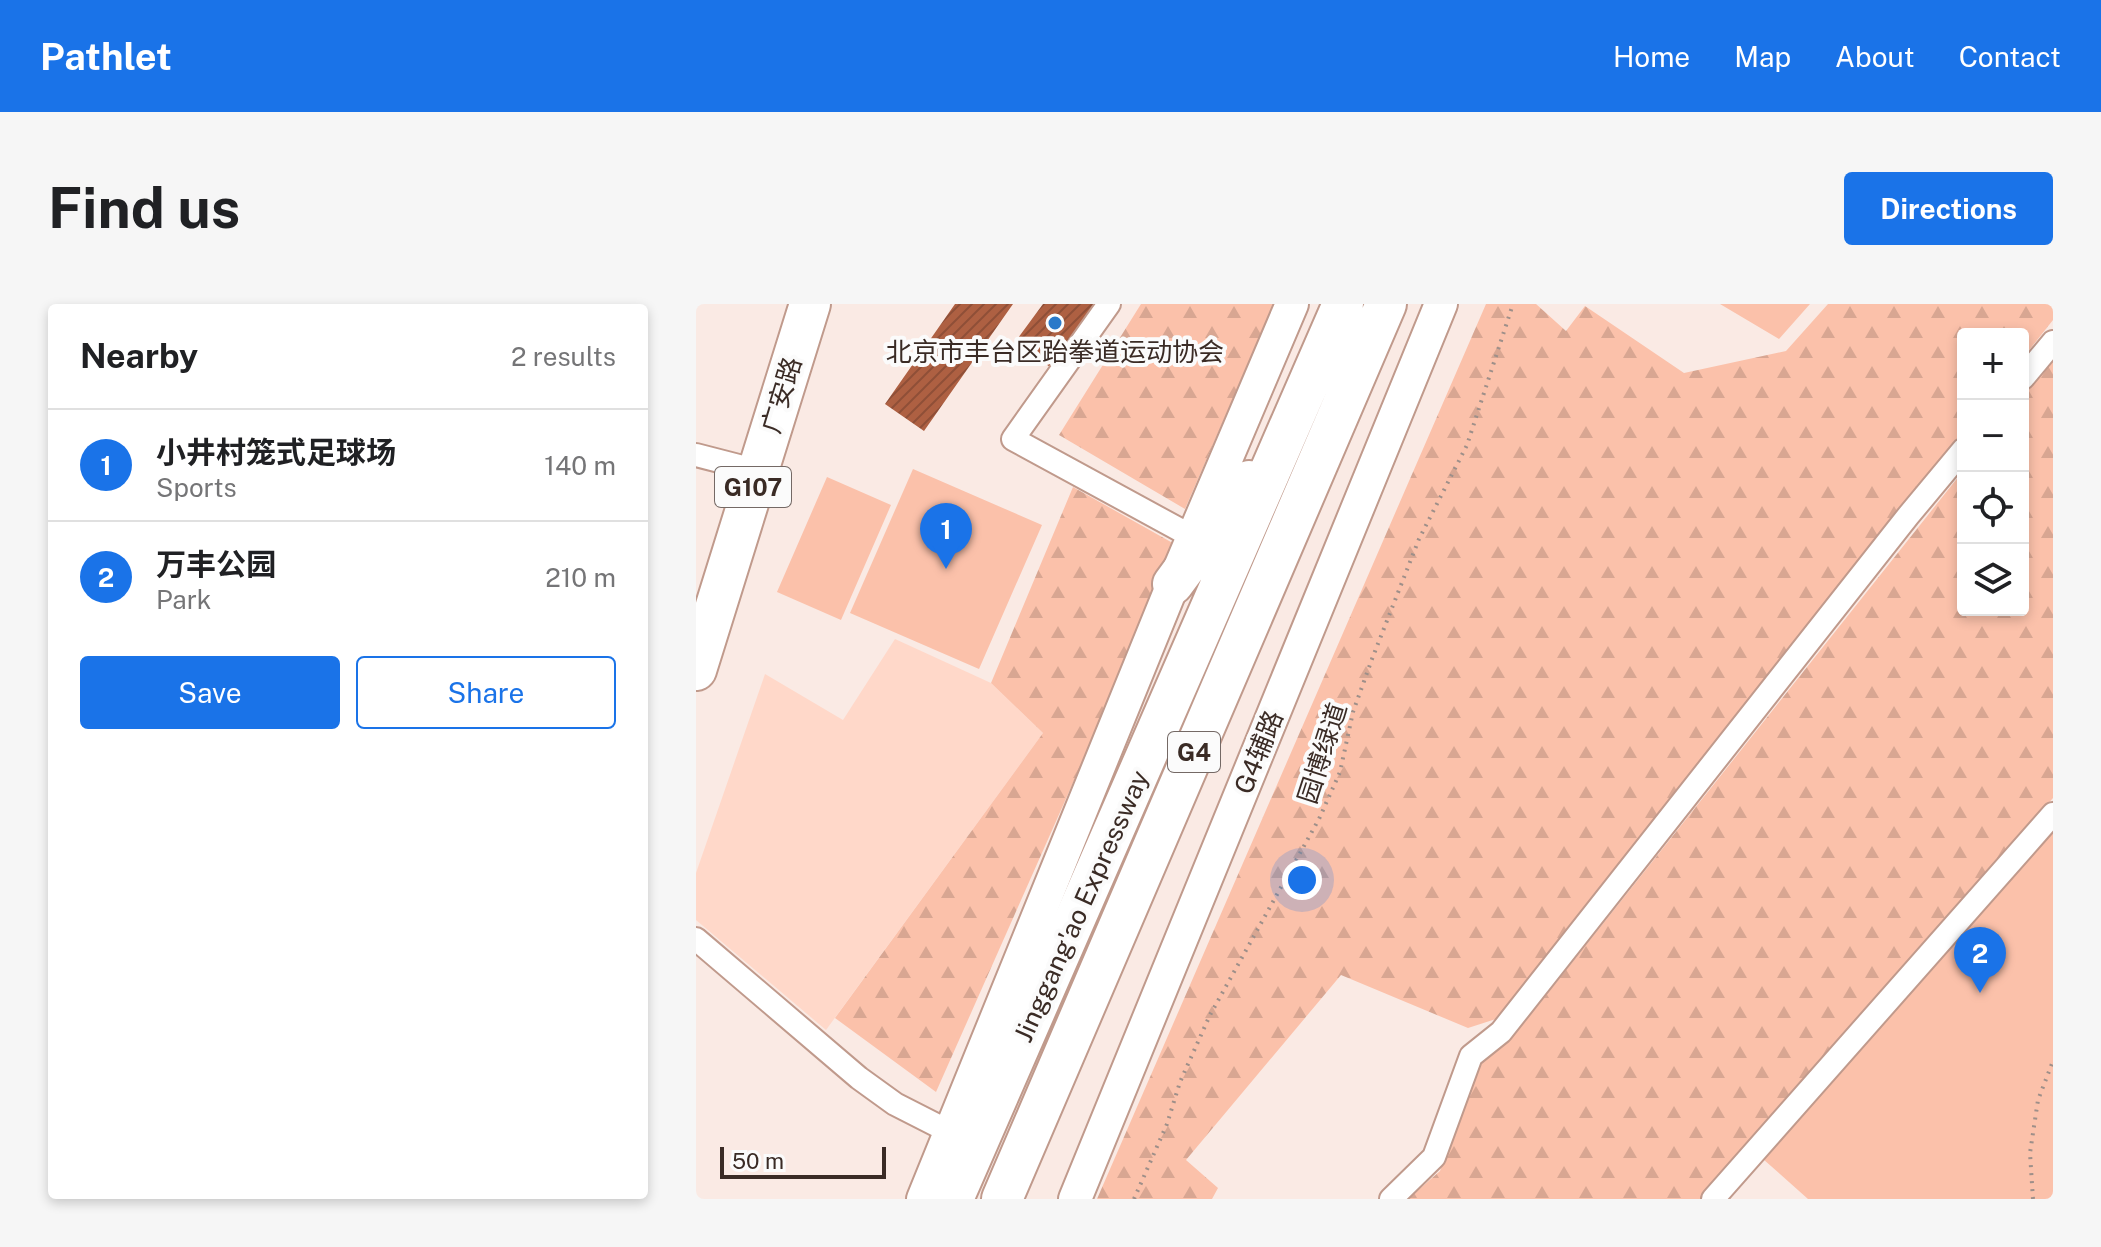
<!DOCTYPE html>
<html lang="en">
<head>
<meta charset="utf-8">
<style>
  body { margin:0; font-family:"Public Sans","Noto Sans SC",sans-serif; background:#f6f6f6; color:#202124 }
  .controls { position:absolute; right:24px; top:24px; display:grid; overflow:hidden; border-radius:8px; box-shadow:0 4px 12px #0003 }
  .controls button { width:72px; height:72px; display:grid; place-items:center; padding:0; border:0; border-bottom:2px solid #e0e0e0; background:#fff; color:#202124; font:40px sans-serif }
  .scale { position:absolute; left:24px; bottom:20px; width:166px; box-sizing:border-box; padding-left:8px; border:4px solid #3a2b25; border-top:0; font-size:22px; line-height:28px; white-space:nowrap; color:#3a2b25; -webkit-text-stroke:6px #fbfbfb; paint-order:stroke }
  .you { position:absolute; left:606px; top:576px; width:28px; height:28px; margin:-20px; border:6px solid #fff; border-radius:50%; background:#1a73e8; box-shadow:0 0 0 12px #1a73e833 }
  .badge { display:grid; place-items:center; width:52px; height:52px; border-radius:50%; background:#1a73e8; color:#fff; font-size:26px; font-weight:700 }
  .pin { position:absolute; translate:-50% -66px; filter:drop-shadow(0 2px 4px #0008) }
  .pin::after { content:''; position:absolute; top:42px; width:28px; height:24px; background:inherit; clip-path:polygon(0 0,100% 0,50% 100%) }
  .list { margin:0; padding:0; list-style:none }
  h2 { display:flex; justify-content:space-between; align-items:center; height:104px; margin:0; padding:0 32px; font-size:34px }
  h2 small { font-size:26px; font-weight:400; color:#757577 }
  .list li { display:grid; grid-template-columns:52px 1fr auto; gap:24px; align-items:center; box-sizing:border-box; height:112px; padding:0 32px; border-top:2px solid #e0e0e0 }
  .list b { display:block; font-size:30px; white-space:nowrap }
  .list p { margin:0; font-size:26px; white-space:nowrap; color:#757577 }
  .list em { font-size:26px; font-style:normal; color:#757577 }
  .actions { display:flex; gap:16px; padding:24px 32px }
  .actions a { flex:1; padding:18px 0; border:2px solid #1a73e8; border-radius:8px; text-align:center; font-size:28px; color:#1a73e8 }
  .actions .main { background:#1a73e8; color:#fff }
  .icon { flex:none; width:44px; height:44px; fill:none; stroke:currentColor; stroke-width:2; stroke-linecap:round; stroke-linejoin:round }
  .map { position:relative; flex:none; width:1357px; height:895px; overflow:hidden; border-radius:8px }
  header { display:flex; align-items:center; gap:48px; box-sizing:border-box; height:112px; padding:0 40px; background:#1a73e8; color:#fff }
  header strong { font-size:38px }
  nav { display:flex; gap:44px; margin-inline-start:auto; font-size:28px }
  .intro { display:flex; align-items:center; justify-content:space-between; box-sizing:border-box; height:192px; padding:0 48px }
  h1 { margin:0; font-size:56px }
  .button { padding:20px 36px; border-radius:8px; background:#1a73e8; color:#fff; font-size:28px; font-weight:700 }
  main { display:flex; gap:48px; padding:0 48px }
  aside { flex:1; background:#fff; border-radius:8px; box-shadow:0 4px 12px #0003 }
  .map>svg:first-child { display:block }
</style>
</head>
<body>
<header>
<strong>Pathlet</strong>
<nav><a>Home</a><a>Map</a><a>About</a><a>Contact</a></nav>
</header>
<div class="intro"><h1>Find us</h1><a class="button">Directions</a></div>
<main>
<aside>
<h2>Nearby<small>2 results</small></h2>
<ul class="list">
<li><span class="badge">1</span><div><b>小井村笼式足球场</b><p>Sports</p></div><em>140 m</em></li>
<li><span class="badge">2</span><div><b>万丰公园</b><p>Park</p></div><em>210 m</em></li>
</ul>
<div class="actions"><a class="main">Save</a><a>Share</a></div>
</aside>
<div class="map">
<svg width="1357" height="895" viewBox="0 0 1357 895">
  <defs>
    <pattern id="forest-firs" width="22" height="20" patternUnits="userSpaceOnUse" patternTransform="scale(2)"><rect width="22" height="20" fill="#fbc1aa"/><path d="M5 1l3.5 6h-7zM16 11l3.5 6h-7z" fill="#d8a692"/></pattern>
    <pattern id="building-hatch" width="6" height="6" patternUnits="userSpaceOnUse" patternTransform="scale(2)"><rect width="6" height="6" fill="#ae6042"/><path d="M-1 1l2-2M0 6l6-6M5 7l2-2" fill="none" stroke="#8f4f37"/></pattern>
  </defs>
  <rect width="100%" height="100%" fill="#faeae4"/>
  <path fill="#ffd8c9" d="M199 335 295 379 347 429 130 726 0 616V569L69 370 147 416Z"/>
  <path fill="url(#forest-firs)" d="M445 0H578L489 205 363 131Z
    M790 0H840L870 27 889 2 988 69 1090 47 1132 0H1357V16L1327 54V30H1267V130L803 714 772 724 645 671 490 856 522 884 516 895H401Z
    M1357 54V494L1006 895H712L744 867 784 760 820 729 1267 167V306H1327V91Z
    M377 183 482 242 240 788 139 714 347 429 295 379Z"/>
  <path fill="#fbc1aa" d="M1024 0H1114L1083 35Z
    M217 165 346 221 283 365 154 309Z
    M131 173 195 201 145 316 81 288Z
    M1357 523V895H1112L1067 855Z"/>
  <path fill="url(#building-hatch)" d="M259 0H317L228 127 189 100Z
    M347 0H399L354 63 319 38Z"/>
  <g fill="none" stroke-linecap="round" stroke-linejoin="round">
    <g stroke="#c09a8c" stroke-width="26">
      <path id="street" d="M413 0 317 135 497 233
        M1327 74 1357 38
        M0 151 62 167
        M0 635 163 774 199 800 254 828
        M695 895 738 853 775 752 805 728 1212 212 1267 146
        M1017 895 1357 510"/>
    </g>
    <g stroke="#c09a8c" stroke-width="36">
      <path id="secondary" d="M227 895 477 280 596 0
        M379 895 745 0"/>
    </g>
    <g stroke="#c09a8c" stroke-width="44">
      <path id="highway" d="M477 280 553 177
        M0 366 114 0
        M257 895 647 0
        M306 895 690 0"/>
    </g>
    <path stroke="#9e8f89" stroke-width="4" stroke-dasharray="2 6" stroke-linecap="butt" d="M438 895 471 820 484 778 514 711 623 515 644 468 657 408 676 355 723 235 771 141 817 0
      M1337 895 1334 849 1342 796 1357 757"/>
    <use href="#street" stroke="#fff" stroke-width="22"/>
    <use href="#secondary" stroke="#fff" stroke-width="32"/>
    <use href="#highway" stroke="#fff" stroke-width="40"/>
  </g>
  <circle fill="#2a79c9" stroke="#fbfbfb" stroke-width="3" cx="359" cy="19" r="8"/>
  <g text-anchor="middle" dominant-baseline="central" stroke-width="8" stroke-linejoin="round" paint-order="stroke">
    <g fill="#fbfbfb" stroke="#746965" stroke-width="2">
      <rect x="19" y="163" width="76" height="40" rx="6"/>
      <rect x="472" y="428" width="52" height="40" rx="6"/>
    </g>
    <g font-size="24" font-weight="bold" fill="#3a2b25">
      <text x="57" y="183">G107</text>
      <text x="498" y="448">G4</text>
    </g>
    <g font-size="26" fill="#3a2b25" stroke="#fbfbfb">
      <text x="359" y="47">北京市丰台区跆拳道运动协会</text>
    </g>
    <g font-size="26" fill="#3a2b25" stroke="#fbfbfb">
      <text transform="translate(85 91) rotate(-73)">广安路</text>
      <text transform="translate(562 448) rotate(-68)">G4辅路</text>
      <text transform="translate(626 449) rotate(-72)">园博绿道</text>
      <text transform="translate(385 602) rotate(-66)">Jinggang'ao Expressway</text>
    </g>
  </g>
</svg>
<div class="controls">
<button>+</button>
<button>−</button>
<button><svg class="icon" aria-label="locate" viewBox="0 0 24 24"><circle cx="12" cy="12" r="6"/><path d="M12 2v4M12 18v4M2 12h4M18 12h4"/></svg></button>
<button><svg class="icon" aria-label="layers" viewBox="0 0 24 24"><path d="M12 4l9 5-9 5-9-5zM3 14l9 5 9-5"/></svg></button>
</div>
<div class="scale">50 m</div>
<div class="you"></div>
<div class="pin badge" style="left:250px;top:265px">1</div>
<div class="pin badge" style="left:1284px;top:689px">2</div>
</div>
</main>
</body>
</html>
